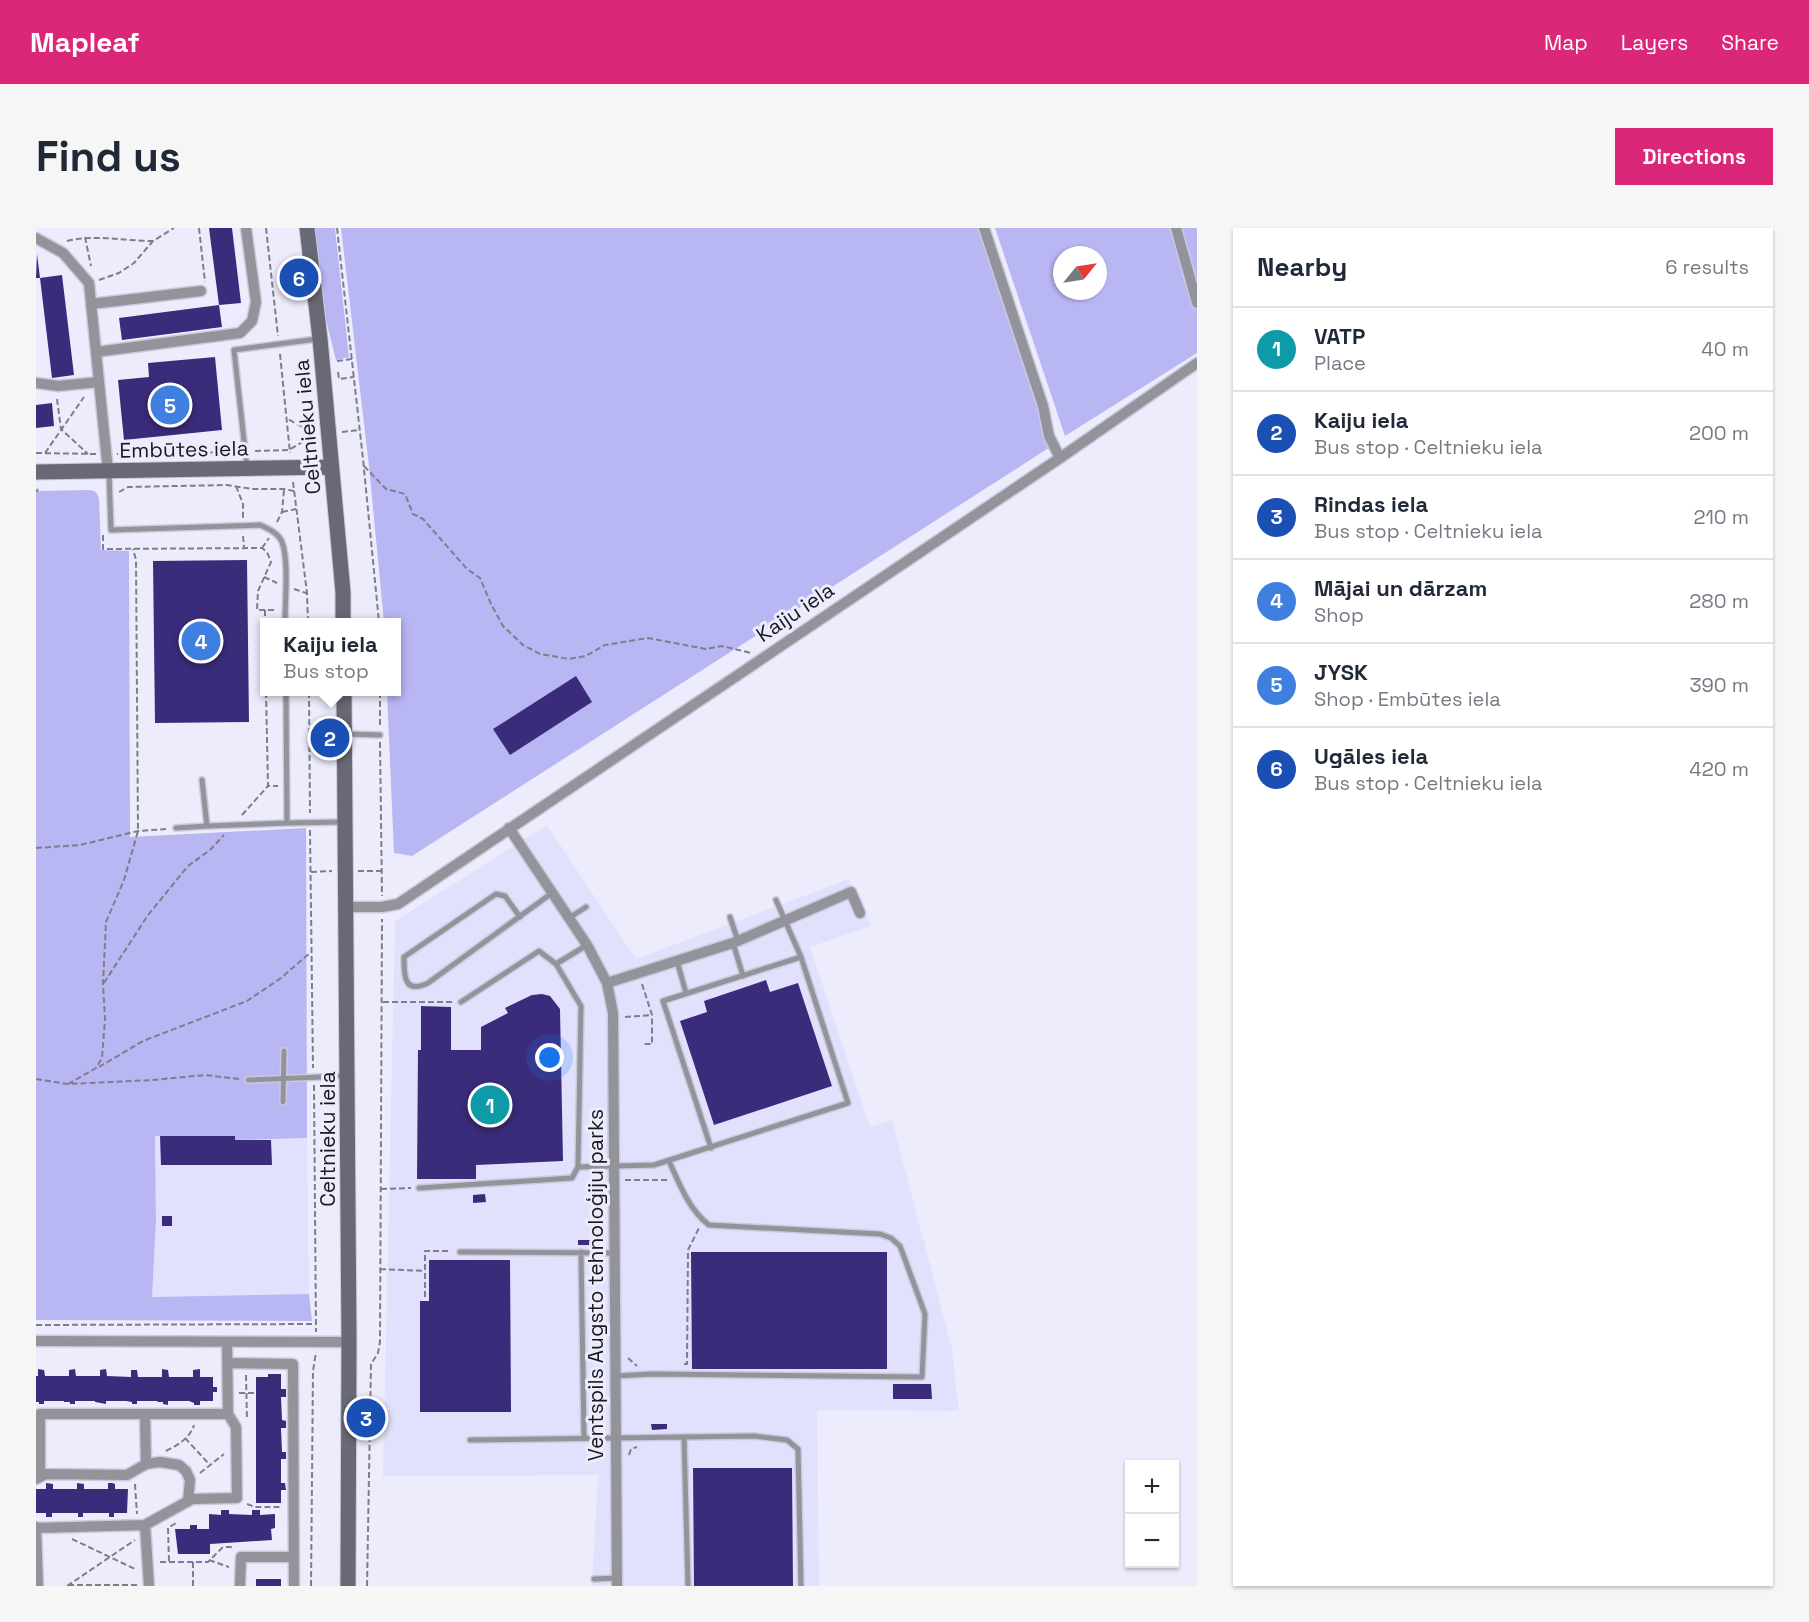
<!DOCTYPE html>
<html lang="en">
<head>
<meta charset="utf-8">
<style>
  body { margin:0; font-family:"Space Grotesk",sans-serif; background:#f6f6f7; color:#1f2937 }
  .controls { position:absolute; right:18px; bottom:18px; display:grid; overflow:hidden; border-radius:0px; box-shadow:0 2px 4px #0004 }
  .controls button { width:54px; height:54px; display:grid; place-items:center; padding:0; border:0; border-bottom:2px solid #e0e1e3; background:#fff; color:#1f2937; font:30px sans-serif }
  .compass { position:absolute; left:1017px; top:18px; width:54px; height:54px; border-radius:50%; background:#fff; box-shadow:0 2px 4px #0004; rotate:60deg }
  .you { position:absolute; left:514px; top:830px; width:21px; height:21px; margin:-15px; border:4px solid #fff; border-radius:50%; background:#1a73e8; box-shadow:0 0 0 9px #1a73e833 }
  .badge { display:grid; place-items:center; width:39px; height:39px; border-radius:50%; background:#db2777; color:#fff; font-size:20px; font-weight:700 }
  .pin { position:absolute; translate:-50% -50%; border:3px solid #fff; box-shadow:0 2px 6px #0006 }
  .popup { position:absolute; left:224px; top:390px; width:141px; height:78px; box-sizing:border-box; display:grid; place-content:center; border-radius:0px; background:#fff; filter:drop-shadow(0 2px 4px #0005); font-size:20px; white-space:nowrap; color:#747a83 }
  .popup b { font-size:22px; color:#1f2937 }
  .popup::after { content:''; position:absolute; left:50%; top:100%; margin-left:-12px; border:12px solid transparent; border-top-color:#fff }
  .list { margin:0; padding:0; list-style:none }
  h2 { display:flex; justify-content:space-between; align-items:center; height:78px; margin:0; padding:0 24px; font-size:26px }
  h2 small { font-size:20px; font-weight:400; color:#747a83 }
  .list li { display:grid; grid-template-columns:39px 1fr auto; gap:18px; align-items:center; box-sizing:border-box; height:84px; padding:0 24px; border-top:2px solid #e0e1e3 }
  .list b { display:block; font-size:22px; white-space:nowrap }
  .list p { margin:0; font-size:20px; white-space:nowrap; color:#747a83 }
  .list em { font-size:20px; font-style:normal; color:#747a83 }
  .map { position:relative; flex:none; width:1161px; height:1358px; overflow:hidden; border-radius:0px }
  header { display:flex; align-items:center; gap:36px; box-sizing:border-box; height:84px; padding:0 30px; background:#db2777; color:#fff }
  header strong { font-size:28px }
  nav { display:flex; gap:33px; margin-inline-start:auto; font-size:21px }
  .intro { display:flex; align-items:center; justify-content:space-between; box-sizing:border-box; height:144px; padding:0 36px }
  h1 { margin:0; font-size:42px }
  .button { padding:15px 27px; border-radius:0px; background:#db2777; color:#fff; font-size:21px; font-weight:700 }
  main { display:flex; gap:36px; padding:0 36px }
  aside { flex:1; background:#fff; border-radius:0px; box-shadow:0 2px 4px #0004 }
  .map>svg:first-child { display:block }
</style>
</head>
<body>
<header>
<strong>Mapleaf</strong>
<nav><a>Map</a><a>Layers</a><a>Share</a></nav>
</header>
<div class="intro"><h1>Find us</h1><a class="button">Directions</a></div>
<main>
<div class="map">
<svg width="1161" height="1358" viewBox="0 0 1161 1358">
  <rect width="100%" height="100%" fill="#ececfd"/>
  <path fill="#e1e1fd" d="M511 597 600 731 813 651 835 698 774 719 834 899 856 892 916 1121 923 1183 781 1182 783 1358H556L562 1247 347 1248 359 693Z
    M119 908H199V912L271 910 273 1066 116 1069 120 994Z"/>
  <path fill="#b9b6f4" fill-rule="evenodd" d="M279 0H299L313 129 300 132 290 92Z
    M305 0H942L1019 216 376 628 358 625 351 464H360V394H348L333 238Z
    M959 0H1161V125L1029 208ZM1026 27H1062V63H1026Z
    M55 262 60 264 63 270 65 322 93 323 94 609 270 600 271 910 199 912 198 908H119L120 994 116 1069 273 1066 276 1093 0 1092V263Z"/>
  <path fill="#3a2c7a" d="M173 0H196L205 75 183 77Z
    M1 26 4 50 26 47 38 147 16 150 4 50H0Z
    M183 77 186 99 86 112 83 90Z
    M179 129 186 202 88 212 82 152 113 149 112 135Z
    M16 175 18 198 0 200V177Z
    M211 332 213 494 119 495 117 333Z
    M540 448 556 474 474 527 457 501Z
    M730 752 734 764 762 755 796 858 678 897 644 793 671 784 668 773Z
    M506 766 514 768 524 781 527 933 440 937V951H381L382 822H385V778L415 779V822H445V799L472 785 469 780 496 767Z
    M124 908H199V912H235L236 937H125Z
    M449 966 450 974 437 975V967Z
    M126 988H136V998H126Z
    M542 1012H560V1017H542Z
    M655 1024H851V1141H656Z
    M393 1032H474L475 1184H384V1073H393Z
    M2 1141 8 1142 9 1148H33V1142L39 1141 40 1148H64V1142L70 1141 71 1148 95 1149V1142H101L102 1149H126V1141L132 1142 133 1149H157V1142L164 1141V1149H177V1159H181V1164H177V1173H164V1177H158V1175L153 1173H132V1177L127 1176V1174H121L122 1173H101V1176H96V1174L90 1173H70V1176L59 1174V1173H39V1176H34V1174H28V1173H8V1176H3V1174H0V1148H2Z
    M232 1146H245V1161H250V1169H245L246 1192 250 1193V1200H245L246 1224H250V1231H245V1255H249L250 1262H245V1275H220V1149H232Z
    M857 1156H895L896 1171H857Z
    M615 1196H631V1201L616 1202Z
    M657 1240H756L757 1358H658Z
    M10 1255 17 1256V1261H41V1255L48 1256V1261H72V1255H76L79 1256V1261H92L91 1285H78V1289H73V1285H47V1289H42V1285H16V1289H10V1285H0V1261H10Z
    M185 1282H193V1286L216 1287V1282H224V1287L239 1286V1300L235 1301 236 1312 174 1316V1326H142L139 1301H154V1297H161V1301H173V1286L185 1287Z
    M220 1351H245V1358H220Z"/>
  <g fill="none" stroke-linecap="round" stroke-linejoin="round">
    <g stroke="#cacada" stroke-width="8">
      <path id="lane" d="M211 240 198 122 281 111
        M73 245 75 302 224 297C233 301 242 305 246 314 253 332 249 374 249 394
        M250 464 251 595 307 594
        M310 506 344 507
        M166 552 171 598 251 595
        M140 600 171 598
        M484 689 469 668 460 666 368 729C368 746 367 767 392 755L516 665
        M694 689 702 713
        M533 690 550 679
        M697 715 707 748
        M641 733 650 765
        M520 736 545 778 542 939
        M425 774 503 723 520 736 551 717
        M212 852 309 848
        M247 874 248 823
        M675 920 627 773 765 729
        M383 960 536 950 542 939 618 937 812 875 765 729 740 672
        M424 1024 577 1025
        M545 1024 548 1210
        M580 1148 616 1146 886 1149 889 1086 864 1018 855 1010 844 1006 673 997C653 982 643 955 633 933
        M648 1209 652 1358
        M434 1212 718 1208 751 1212 762 1221 765 1358
        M558 1351 581 1350"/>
    </g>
    <g stroke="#cacada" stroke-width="13">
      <path id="street" d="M948 0 1007 178 1013 208 1024 230
        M1140 0 1161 75
        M0 10 27 25 53 55 72 243
        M55 76 165 63
        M60 124 204 105 216 93 220 74 210 0
        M0 155 22 158 63 154
        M473 600 551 717 571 755 577 785 581 1358
        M311 679H346L362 676 1024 230 1161 135
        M571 755 697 715 815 664 824 685
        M0 1113 313 1114
        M192 1135 257 1136 258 1358
        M109 1186 110 1236
        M4 1249V1186H192
        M0 1251 10 1246 91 1247 110 1236 124 1234 143 1237 150 1243 154 1252 152 1273
        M0 1299 2 1358
        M1 1300 109 1297
        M113 1358 109 1297 156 1271 201 1270 200 1199 192 1186 191 1114
        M204 1358 205 1329H258"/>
    </g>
    <g stroke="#cacada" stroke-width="17">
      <path id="secondary" d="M271 0 284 111 307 364V394
        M0 244 295 239
        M308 464 313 1114 312 1358"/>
    </g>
    <path stroke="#7e7e8a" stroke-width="2" stroke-dasharray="6 3" stroke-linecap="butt" d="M163 0 169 54
      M230 0 242 108
      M301 0 327 231 343 394
      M49 9 55 38
      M31 13C60 6 87 13 117 13
      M63 52 83 45 98 35 117 13 138 0
      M244 126 254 225
      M301 133 316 131
      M302 144 303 151 318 149
      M21 171 25 201 52 226
      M306 204 324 202
      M219 223 253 222 273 210 272 202 250 190
      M0 225 60 226
      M9 225 48 169
      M81 226 201 224
      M328 238 350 261 369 266 377 286 387 291 431 341 444 350 455 376 467 398 487 417 504 426 533 431 550 428 569 417 612 410 670 421 686 418 715 425
      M257 254 271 365 272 394
      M200 258 207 276V290
      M0 264 2 261
      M83 264 92 259 191 257 216 261H248L258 263
      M246 284 260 281
      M241 294 246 284 248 262
      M67 307V321L226 320 231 324 235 334 222 363 221 382H241
      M207 308 208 319
      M226 320 233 310
      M228 349 241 355
      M258 361 270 365
      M229 382V394
      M230 464 232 558H242
      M273 464 274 585
      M344 464V500
      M273 501 293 502
      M344 514 346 668
      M273 518 293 516
      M206 587 232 558
      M274 602 277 840
      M0 620 44 617 102 603 130 601
      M322 643H346
      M275 644 296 643
      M68 755 112 687 152 638 174 622 188 607
      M606 756 616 787V816H607
      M347 774H416
      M589 789 616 787
      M63 839 107 813 211 773 245 750 275 724
      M0 851 32 856 117 852 169 847 203 851
      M32 856 60 840 66 830 69 792 67 756 70 694 88 652 102 603 100 332 97 321
      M278 857 280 1104
      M589 952H631
      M345 961 375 960
      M344 1041 389 1043
      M389 1069V1023H415
      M0 1097 280 1096
      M592 1130 601 1138
      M648 1136H651L652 1022 663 1000
      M210 1147 211 1192
      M203 1165H220
      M149 1210 174 1237
      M130 1223C142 1217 154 1210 158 1197
      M593 1227 595 1221 601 1219
      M164 1245 188 1226
      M99 1256 101 1286
      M211 1276 219 1279H246
      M36 1311 101 1342
      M173 1332 193 1339
      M133 1333 132 1300 140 1295
      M124 1334H172L187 1319H198
      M157 1334V1358
      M32 1357H101
      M31 1358 99 1312
      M275 1358 277 1143 280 1124
      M331 1358 335 1136 342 1125 344 1114 346 691"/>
    <use href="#lane" stroke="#93939c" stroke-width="5"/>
    <use href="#street" stroke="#93939c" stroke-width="10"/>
    <use href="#secondary" stroke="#696975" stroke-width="15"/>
  </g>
  <g text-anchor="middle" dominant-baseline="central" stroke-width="6" stroke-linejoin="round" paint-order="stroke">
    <g font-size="21" fill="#191921" stroke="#ececfd">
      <text transform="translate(271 199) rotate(-95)">Celtnieku iela</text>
      <text transform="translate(148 221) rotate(-1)">Embūtes iela</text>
      <text transform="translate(759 384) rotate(-34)">Kaiju iela</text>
      <text transform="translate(291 911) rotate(-90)">Celtnieku iela</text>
      <text transform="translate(559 1057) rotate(-90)">Ventspils Augsto tehnoloģiju parks</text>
    </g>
  </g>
</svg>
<div class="controls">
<button>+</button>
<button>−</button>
</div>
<svg class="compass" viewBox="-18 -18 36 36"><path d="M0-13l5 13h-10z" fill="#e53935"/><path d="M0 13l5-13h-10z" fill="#747a83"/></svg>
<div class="you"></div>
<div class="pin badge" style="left:454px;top:877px;background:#0f9aa8">1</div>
<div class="pin badge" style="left:294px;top:510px;background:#1a4fb4">2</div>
<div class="popup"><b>Kaiju iela</b>Bus stop</div>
<div class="pin badge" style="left:330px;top:1190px;background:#1a4fb4">3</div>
<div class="pin badge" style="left:165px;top:413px;background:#3f7fe0">4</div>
<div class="pin badge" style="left:134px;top:177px;background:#3f7fe0">5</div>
<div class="pin badge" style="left:263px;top:50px;background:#1a4fb4">6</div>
</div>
<aside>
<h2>Nearby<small>6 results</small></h2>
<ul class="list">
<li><span class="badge" style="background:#0f9aa8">1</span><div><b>VATP</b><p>Place</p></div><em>40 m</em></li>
<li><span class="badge" style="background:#1a4fb4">2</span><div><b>Kaiju iela</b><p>Bus stop · Celtnieku iela</p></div><em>200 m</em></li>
<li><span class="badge" style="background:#1a4fb4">3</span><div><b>Rindas iela</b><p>Bus stop · Celtnieku iela</p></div><em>210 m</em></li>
<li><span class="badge" style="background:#3f7fe0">4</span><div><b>Mājai un dārzam</b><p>Shop</p></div><em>280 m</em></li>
<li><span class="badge" style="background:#3f7fe0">5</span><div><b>JYSK</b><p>Shop · Embūtes iela</p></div><em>390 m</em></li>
<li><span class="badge" style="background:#1a4fb4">6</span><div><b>Ugāles iela</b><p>Bus stop · Celtnieku iela</p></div><em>420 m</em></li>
</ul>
</aside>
</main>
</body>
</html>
